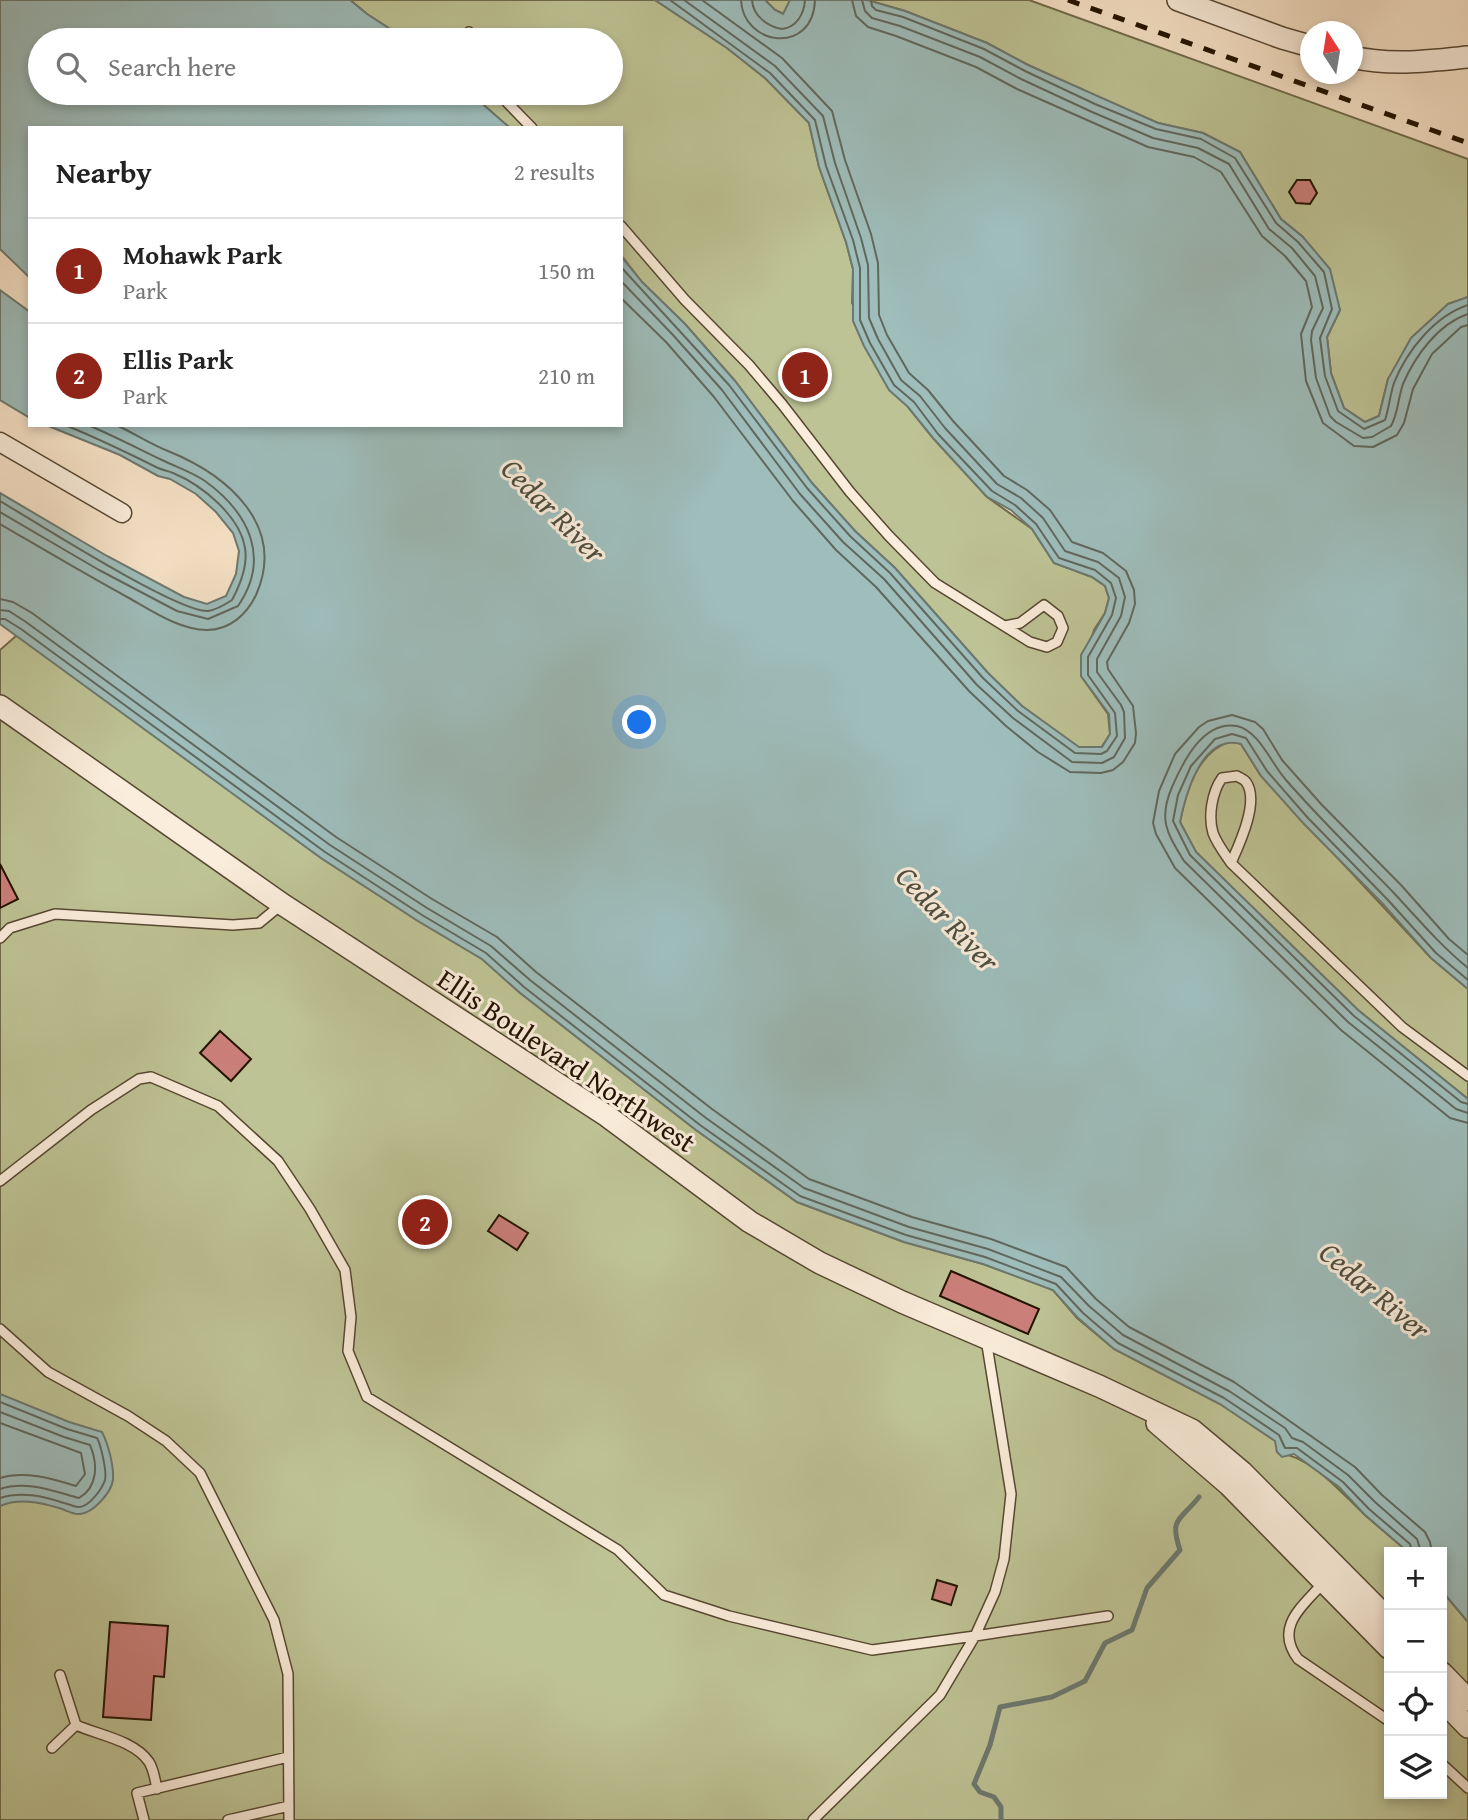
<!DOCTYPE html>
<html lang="en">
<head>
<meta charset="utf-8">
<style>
  body { margin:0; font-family:"Gentium Book Plus",serif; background:#f6f6f6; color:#222 }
  .controls { position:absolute; right:21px; bottom:21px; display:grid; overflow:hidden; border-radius:0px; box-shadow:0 4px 10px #0003 }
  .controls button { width:63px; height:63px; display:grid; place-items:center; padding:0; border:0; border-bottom:2px solid #e0e0e0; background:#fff; color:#222; font:35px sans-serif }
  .compass { position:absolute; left:1300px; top:21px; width:63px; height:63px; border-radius:50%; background:#fff; box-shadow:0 4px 10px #0003; rotate:348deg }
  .you { position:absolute; left:640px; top:723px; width:24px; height:24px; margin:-18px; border:5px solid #fff; border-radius:50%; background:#1a73e8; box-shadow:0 0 0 10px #1a73e833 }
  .badge { display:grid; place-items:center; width:46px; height:46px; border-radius:50%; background:#8f2418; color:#fff; font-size:23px; font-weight:700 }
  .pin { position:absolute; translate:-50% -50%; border:4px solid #fff; box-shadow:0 2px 7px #0006 }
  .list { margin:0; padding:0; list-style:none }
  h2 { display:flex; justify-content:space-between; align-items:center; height:91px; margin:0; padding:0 28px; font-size:30px }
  h2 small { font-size:23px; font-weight:400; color:#767676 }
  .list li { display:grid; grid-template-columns:46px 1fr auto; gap:21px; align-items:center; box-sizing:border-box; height:105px; padding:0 28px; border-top:2px solid #e0e0e0 }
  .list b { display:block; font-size:26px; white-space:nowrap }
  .list p { margin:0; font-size:23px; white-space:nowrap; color:#767676 }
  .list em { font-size:23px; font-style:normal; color:#767676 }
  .icon { flex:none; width:38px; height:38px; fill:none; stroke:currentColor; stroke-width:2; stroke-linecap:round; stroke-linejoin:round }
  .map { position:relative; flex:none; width:1468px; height:1820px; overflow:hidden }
  .search { position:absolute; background:#fff; box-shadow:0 4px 10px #0003; left:28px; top:28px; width:595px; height:77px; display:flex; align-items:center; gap:18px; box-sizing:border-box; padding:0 24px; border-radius:38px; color:#767676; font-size:26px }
  .panel { position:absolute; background:#fff; box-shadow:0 4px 10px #0003; left:28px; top:126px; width:595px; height:301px; border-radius:0px }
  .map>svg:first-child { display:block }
</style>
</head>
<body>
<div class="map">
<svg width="1468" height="1820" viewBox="0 0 1468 1820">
  <rect width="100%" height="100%" fill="#f7e3c8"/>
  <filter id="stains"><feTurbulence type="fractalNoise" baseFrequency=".00286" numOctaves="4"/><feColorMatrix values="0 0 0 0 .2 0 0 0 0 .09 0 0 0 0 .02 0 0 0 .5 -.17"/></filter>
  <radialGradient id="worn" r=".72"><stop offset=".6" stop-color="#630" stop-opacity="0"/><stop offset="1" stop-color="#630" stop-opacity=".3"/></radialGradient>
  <path fill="#bec395" stroke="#706b4a" stroke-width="2" d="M350 0H655L727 48 765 78 809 123 819 167 846 242 853 269 852 303 908 407 933 438 987 497 1032 529 1054 563 1092 577 1105 586 1109 598 1105 613 1094 630 1081 676 1108 714 1110 734 1101 748H1079L1022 706 988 673 895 568 855 531 812 483 735 381 685 324 642 282 621 255V128H510L470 93H611V40H407L367 14Z
    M765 0H790L784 14 775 10Z
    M867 0H1029L1468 159V297L1448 304 1388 379 1379 416 1365 422 1344 408 1331 373 1327 337 1340 310 1303 237 1281 219 1240 152 1203 133 1158 123 1098 97 1028 65 987 43 905 11Z
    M17 635 321 858 418 921 482 959 519 992 696 1130 797 1202 904 1242 983 1264 1053 1290 1077 1318 1114 1349 1220 1404 1276 1441 1277 1452C1314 1458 1340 1492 1366 1516 1380 1528 1394 1540 1408 1552H1389V1794H1442V1591L1468 1622V1820H0V650Z
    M1232 741 1241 744 1261 776 1431 958 1468 989V1099L1358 1010 1196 852 1180 822C1186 791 1198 750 1232 741Z"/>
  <path fill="#9ebdbb" stroke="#6c7970" stroke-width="2" d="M0 0H350L367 14 407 40H40V93H470L510 128H30V278L0 249Z
    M655 0H765L775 10 783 14 790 0H867L905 11 987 43 1028 65 1158 123 1203 133 1240 152 1281 219 1303 237 1330 269 1340 310 1327 337 1331 373 1344 408 1365 422 1379 416 1388 379 1411 338 1448 304 1468 297V989L1431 958 1382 903 1303 823 1261 776 1241 744C1202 734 1186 793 1180 822L1196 852 1358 1010 1468 1099V1622L1442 1591V1552H1408L1364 1514 1339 1487 1294 1454 1282 1457 1277 1452 1275 1441 1220 1404 1114 1349 1077 1317 1053 1290 983 1264 904 1242 797 1202 696 1130 519 992 482 959 418 921 321 858 0 624V493L107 556 184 597 207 604 226 596 236 574 239 551 233 533 216 512 196 494 170 479 158 476 120 455 46 425H621V256L642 282 685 324 735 381 812 483 855 531 895 568 988 673 1022 706 1079 747H1102L1110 734 1109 714 1081 676V655L1105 613 1109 598 1105 586 1092 577 1054 563 1032 529 1011 510 987 497 933 438 908 407 889 390 864 346 853 321V269L846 242 819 167 809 123 765 78 727 48Z
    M0 290 30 312V418L0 400Z
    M0 1394 69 1422 102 1432C108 1444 114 1465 113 1480 111 1493 93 1513 80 1514 73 1515 66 1510 59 1508 39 1502 19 1498 0 1506Z"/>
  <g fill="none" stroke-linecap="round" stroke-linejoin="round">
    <path stroke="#60685e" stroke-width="2" d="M741 0C743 46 813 56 815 0
      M752 0C753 16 767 26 782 29 797 27 804 14 805 0
      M852 0 856 16 868 27 896 36 976 67 1017 89 1148 147 1194 157 1221 172 1262 236 1285 256 1306 281 1312 307 1301 334 1306 381 1323 423 1354 446 1373 447 1397 435 1404 423 1413 389 1432 354 1461 327 1468 325
      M862 0 865 11 872 18 900 26 980 57 1021 79 1092 112 1153 138 1198 148 1229 164 1269 229 1292 248 1315 276 1323 308 1312 331 1311 340 1316 378 1330 416 1336 422 1363 438 1372 437 1391 426C1398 414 1398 398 1403 384 1415 356 1438 324 1468 314
      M871 0 872 6 876 10 903 17 984 49 1025 71 1095 104 1156 129 1201 139 1235 158 1276 223 1298 242 1324 272 1332 309 1320 338 1325 376 1338 411 1364 429 1385 420C1389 408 1390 395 1394 383 1407 350 1435 316 1468 305
      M621 267 729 385 807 488 850 536 890 573 983 678 1018 711 1075 753 1101 754 1107 751 1117 736 1115 713 1088 675V657L1112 615 1116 598 1111 583 1095 570 1059 558 1036 524 1015 505 992 491 938 434 914 402 894 385 870 343 860 320V268L853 240 826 166 815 120 770 73 670 0
      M621 281 673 335 722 390 800 494 843 542 884 579 977 685 1013 718 1072 762 1102 763 1114 757 1125 738 1124 712 1121 705 1097 672V659L1121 616 1125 597 1119 578 1098 562 1065 551 1043 518 1021 498 997 484 945 428 920 396 901 380 878 339 869 318 868 265 861 238 835 163 823 116 775 66 684 0
      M621 298 666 342 714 397 793 501 836 550 876 587 969 691 1006 726 1038 752 1070 772 1101 773 1113 770 1123 762 1135 743 1136 733 1133 706 1108 669 1107 662 1129 623 1135 604 1134 590 1126 571 1103 553 1072 542 1050 510 1027 490 1004 476 953 421 928 390 909 373 887 335 879 315 878 263 871 234 845 160 832 111 782 58 702 0
      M0 501C34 521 178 613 208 611 215 610 226 604 232 600 240 585 248 566 245 548 240 516 202 485 173 473 168 471 163 470 158 468 126 452 97 438 65 425
      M0 512 99 570 177 611 208 619 238 606C271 558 249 513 205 481 192 472 176 467 162 460 137 448 114 436 88 425
      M0 524C43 549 85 574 129 598 152 611 180 630 207 630 230 630 247 614 256 595 287 525 227 475 168 451 150 444 134 433 116 425
      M0 599 13 602 32 613 336 837 432 899 497 937 536 972 712 1109 809 1179 912 1217 991 1239 1066 1267 1096 1299 1129 1327 1234 1382 1355 1467 1382 1495 1425 1532 1430 1542 1432 1552
      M0 610 9 611 26 622 330 845 427 908 491 946 530 980 706 1118 804 1188 909 1227 988 1249 1061 1277 1089 1306 1123 1335 1229 1391 1285 1428 1292 1438 1303 1442 1348 1475 1375 1502 1417 1539 1421 1552
      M0 619H5L21 629 325 852 422 915 486 953 524 987 700 1125 800 1196 906 1235 985 1257 1056 1284 1083 1313 1118 1343 1224 1398 1279 1435 1285 1448H1297L1343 1482 1369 1509 1410 1544 1412 1552
      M1468 955 1449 939 1401 885 1322 805 1282 760 1263 729 1255 722 1232 715 1208 721 1199 727 1175 754 1159 791 1153 823 1156 834 1175 868 1341 1030 1450 1118 1468 1123
      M1468 968C1440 945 1418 919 1393 892 1357 855 1320 819 1286 780 1271 763 1259 731 1237 726 1203 720 1183 762 1172 787 1158 820 1167 833 1184 861L1348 1022 1456 1109 1468 1113
      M1468 980 1436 953 1387 899 1308 818 1267 771 1246 738 1232 734 1215 739 1191 766 1178 795 1173 821 1190 855 1354 1016 1461 1102 1468 1104
      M0 1402 67 1429 97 1438C101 1445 107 1472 105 1480 102 1489 89 1507 79 1507 75 1507 69 1504 64 1503 43 1496 21 1491 0 1498
      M0 1412 64 1437 90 1445C98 1464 98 1487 79 1498 53 1491 26 1480 0 1489
      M0 1423 81 1453 85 1474 76 1486C53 1479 24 1470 0 1478"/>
    <path stroke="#6c7970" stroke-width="5" d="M1001 1820V1807L994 1797 980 1792 974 1784 990 1745 1000 1707 1052 1697 1085 1681 1105 1643 1132 1630 1147 1588 1180 1550C1169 1518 1180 1521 1199 1497"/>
  </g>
  <path fill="#cb7f7a" stroke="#221300" stroke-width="2" d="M1297 180H1310L1317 193 1310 204 1296 203 1289 192Z
    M0 864 18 899 0 908Z
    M220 1031 251 1059 231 1081 200 1053Z
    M499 1215 528 1233 517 1250 488 1231Z
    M951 1271 1039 1309 1028 1334 940 1296Z
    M937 1580 957 1586 951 1605 932 1599Z
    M110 1622 168 1626 164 1677 154 1676 151 1720 103 1717Z"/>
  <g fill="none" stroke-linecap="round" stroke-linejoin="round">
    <g stroke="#574732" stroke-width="12">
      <path id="service" d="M469 32 470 40
        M498 93 532 128
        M621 226 685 300 749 365 782 404 850 492 889 536 935 583 1030 642 1047 647 1057 642 1063 628 1058 616 1044 605 1020 623 1005 626
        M1231 863C1239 845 1260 801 1246 782 1244 779 1240 778 1237 776L1222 778C1212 792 1208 816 1213 833 1217 844 1225 854 1231 863L1402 1027 1468 1076
        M0 938 10 928 55 914 233 925 259 923 282 904
        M0 1181 91 1110 139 1079 151 1077 218 1106 278 1161 310 1209 345 1270 351 1317 348 1351 367 1397 618 1550 664 1595 729 1616 872 1650 975 1636 995 1592 1004 1559 1011 1494 986 1339
        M0 1329 48 1372 128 1416 166 1441 200 1473 274 1620 288 1674 289 1820
        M1323 1583C1302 1607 1274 1627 1298 1659L1389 1721
        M76 1725C98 1735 134 1740 149 1762 154 1770 155 1780 157 1789
        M52 1748 76 1725 60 1675
        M1442 1764 1468 1788
        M144 1820 137 1793 288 1757
        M228 1820 289 1806
        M813 1820 940 1695 975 1636 1108 1616"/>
    </g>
    <g stroke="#574732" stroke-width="21">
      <path id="minor" d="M0 442 122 513"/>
    </g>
    <g stroke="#574732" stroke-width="24">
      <path id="tertiary" d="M1178 0 1282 38 1310 46
        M1352 57C1391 66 1429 61 1468 57
        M0 706 282 904 607 1116 750 1222 820 1263 902 1302 1099 1386 1192 1430 1242 1472 1389 1620
        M1157 1423 1229 1485 1389 1648
        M1442 1673 1468 1700
        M1442 1700 1468 1727"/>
    </g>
    <use href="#service" stroke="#faeddb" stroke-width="9"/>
    <use href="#minor" stroke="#faeddb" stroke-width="18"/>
    <use href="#tertiary" stroke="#faeddb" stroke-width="21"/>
    <path stroke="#221300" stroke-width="5" stroke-dasharray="12 12" stroke-linecap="butt" d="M1068 0 1468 143"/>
  </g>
  <g text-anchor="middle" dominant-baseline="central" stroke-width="6" stroke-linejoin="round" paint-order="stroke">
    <g font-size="28" fill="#221300" stroke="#faeddb">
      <text transform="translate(567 1060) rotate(34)">Ellis Boulevard Northwest</text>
    </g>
    <g font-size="30" font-style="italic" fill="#4d4e41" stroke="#faeddb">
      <text transform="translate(554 510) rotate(45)">Cedar River</text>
      <text transform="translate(948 918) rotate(46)">Cedar River</text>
      <text transform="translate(1375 1290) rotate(40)">Cedar River</text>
    </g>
  </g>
  <rect width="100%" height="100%" filter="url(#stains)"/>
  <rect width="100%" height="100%" fill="url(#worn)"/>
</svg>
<div class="controls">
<button>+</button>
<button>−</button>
<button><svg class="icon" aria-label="locate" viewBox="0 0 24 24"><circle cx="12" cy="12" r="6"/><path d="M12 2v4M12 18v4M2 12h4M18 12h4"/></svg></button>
<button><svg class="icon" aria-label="layers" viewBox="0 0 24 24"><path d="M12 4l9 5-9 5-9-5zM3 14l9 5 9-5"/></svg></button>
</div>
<svg class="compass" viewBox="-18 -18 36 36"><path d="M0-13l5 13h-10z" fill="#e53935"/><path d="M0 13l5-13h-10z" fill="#767676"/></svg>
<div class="you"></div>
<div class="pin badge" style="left:805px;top:375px">1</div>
<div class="pin badge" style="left:425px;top:1222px">2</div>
<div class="search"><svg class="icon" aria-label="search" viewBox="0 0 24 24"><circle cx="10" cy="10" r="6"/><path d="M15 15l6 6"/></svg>Search here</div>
<section class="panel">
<h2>Nearby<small>2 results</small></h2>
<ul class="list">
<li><span class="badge">1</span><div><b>Mohawk Park</b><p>Park</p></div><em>150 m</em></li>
<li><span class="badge">2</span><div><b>Ellis Park</b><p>Park</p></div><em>210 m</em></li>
</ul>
</section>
</div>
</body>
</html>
